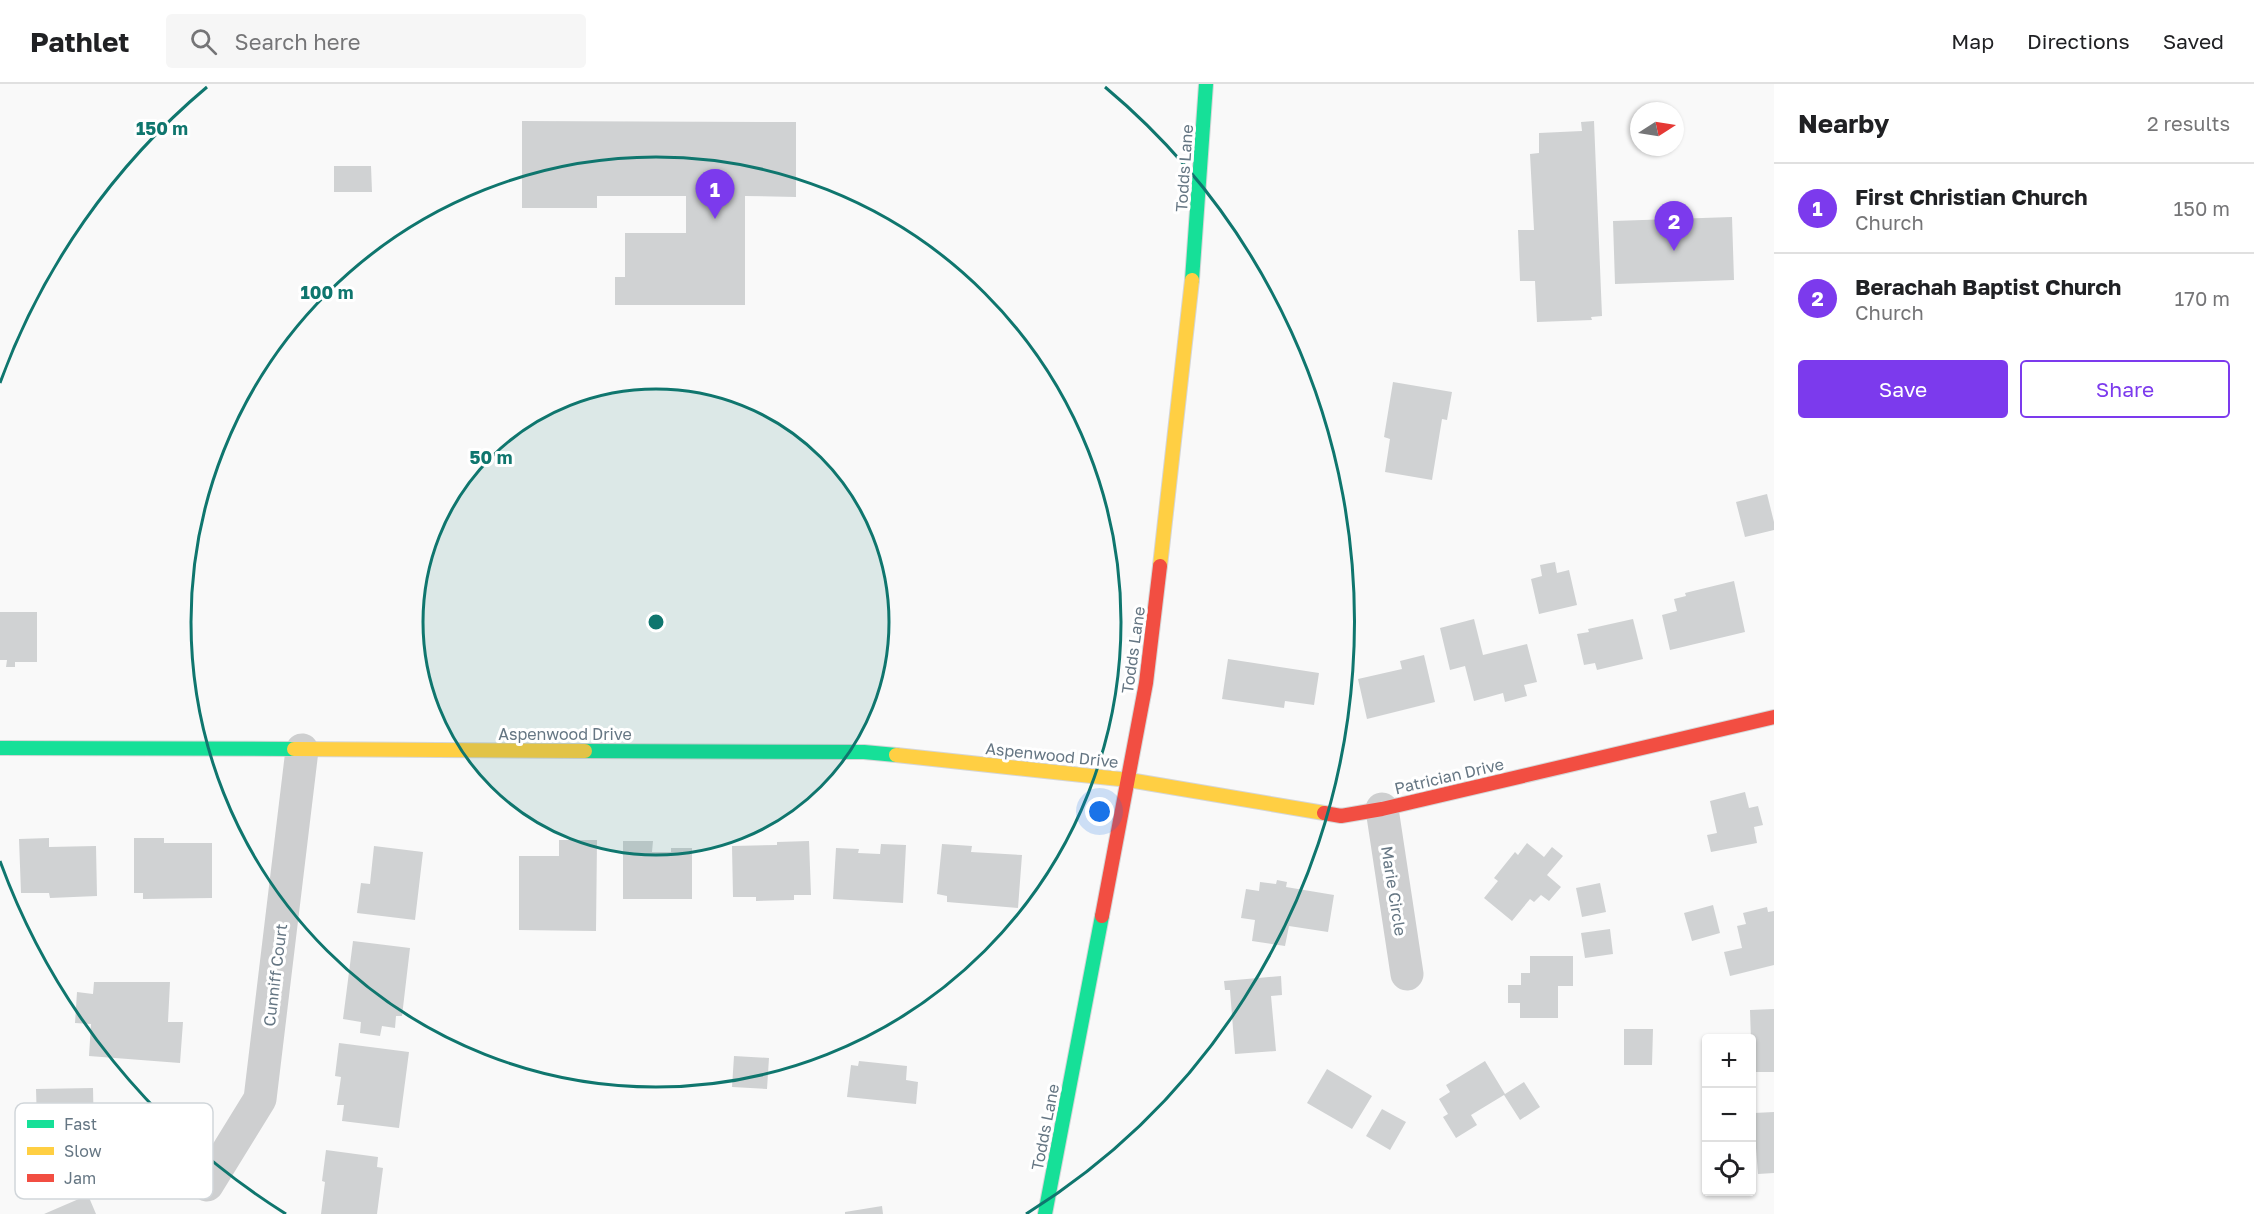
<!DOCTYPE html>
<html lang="en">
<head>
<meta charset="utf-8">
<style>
  body { margin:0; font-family:"Golos Text",sans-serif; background:#f6f6f6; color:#202124 }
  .controls { position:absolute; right:18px; bottom:18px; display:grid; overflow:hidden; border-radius:6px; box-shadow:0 2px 4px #0004 }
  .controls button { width:54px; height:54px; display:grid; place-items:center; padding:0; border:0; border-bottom:2px solid #e0e0e0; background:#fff; color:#202124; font:30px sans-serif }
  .compass { position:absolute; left:1630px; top:18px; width:54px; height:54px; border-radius:50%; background:#fff; box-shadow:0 2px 4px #0004; rotate:78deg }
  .you { position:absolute; left:1100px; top:728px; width:21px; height:21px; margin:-15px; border:4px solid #fff; border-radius:50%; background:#1a73e8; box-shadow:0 0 0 9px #1a73e833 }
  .badge { display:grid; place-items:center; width:39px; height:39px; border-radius:50%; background:#7c3aed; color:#fff; font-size:20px; font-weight:700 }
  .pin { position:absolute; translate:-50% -50px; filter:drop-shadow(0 2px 3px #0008) }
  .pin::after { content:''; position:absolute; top:32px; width:21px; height:18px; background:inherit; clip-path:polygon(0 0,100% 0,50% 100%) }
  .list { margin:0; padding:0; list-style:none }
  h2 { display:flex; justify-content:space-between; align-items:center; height:78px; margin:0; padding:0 24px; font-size:26px }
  h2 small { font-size:20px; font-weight:400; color:#757577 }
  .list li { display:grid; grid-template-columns:39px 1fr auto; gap:18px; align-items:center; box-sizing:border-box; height:90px; padding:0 24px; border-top:2px solid #e0e0e0 }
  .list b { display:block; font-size:22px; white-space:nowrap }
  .list p { margin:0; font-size:20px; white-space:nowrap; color:#757577 }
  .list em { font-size:20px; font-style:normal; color:#757577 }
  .actions { display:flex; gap:12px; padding:18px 24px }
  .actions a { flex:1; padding:14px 0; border:2px solid #7c3aed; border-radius:6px; text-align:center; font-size:21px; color:#7c3aed }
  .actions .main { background:#7c3aed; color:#fff }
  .icon { flex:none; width:33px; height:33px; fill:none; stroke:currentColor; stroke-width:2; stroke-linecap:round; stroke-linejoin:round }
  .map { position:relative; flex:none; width:1774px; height:1130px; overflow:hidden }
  header { display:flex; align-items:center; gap:36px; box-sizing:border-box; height:84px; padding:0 30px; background:#fff; border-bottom:2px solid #e0e0e0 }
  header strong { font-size:28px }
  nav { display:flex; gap:33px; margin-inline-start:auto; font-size:21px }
  .search { width:420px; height:54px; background:#f6f6f6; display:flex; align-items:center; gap:15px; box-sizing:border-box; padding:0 21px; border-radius:6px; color:#757577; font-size:22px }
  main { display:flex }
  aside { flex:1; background:#fff }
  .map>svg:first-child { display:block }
</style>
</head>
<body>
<header>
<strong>Pathlet</strong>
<div class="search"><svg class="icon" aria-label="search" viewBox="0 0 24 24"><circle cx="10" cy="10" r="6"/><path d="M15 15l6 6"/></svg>Search here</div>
<nav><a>Map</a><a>Directions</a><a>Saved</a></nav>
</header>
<main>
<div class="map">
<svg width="1774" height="1130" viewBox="0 0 1774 1130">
  <rect width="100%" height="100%" fill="#f9f9f9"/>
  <path fill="#d0d2d3" d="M522 37 796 38V113L745 112V221H615V193H625V149H686V112H597V124H522Z
    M1594 37 1602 232 1591 233 1592 236 1537 238 1535 197H1520L1518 146H1534L1530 70 1539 69V49L1582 47 1581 38Z
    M334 82H371L372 108H334Z
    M1732 133 1734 196 1615 200 1613 137Z
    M1393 298 1452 308 1447 336 1442 335 1432 396 1385 388 1390 355 1384 353Z
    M1767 410 1774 438V446L1745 453 1736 418Z
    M1555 478 1557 489 1569 486 1577 521 1539 530 1531 495 1542 492 1540 481Z
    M1734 497 1745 548 1670 566 1662 531 1677 527 1674 515 1686 512 1685 509Z
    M0 528H37V578H15V583H6L7 576H0Z
    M1474 535 1483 571 1527 560 1537 598 1524 601 1527 612 1505 618 1503 609 1474 617 1465 582 1450 586 1440 544Z
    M1633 535 1643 575 1597 586 1595 579 1584 581 1577 550 1589 548 1588 545Z
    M1424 571 1435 618 1367 635 1358 595 1402 585 1400 577Z
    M1228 575 1319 589 1314 621 1285 617 1284 624 1222 615Z
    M1745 708 1749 724 1758 722 1763 741 1754 743 1757 759 1711 768 1707 751 1717 749 1710 717Z
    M49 754V763L96 762 97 812 50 814 49 809H21L19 755Z
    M134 754H164V759H212V814L143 815V809H134Z
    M559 756H597L596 847 519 846V772H559Z
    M623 757H653L652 768H671V764H692V815H623Z
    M809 757 811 811H794V816L756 817V813H733L732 762 777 761V758Z
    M1527 759 1544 773 1552 763 1563 772 1547 791 1561 803 1549 817 1541 811 1534 818 1530 815 1512 837 1484 814 1498 797 1494 794 1515 768 1518 771Z
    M881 760 906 761 903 819 833 815 836 764 859 765 858 769 880 770Z
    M942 760 972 762 971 768 1022 771 1018 824 947 818V812L937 810Z
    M374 762 423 768 415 836 357 829 361 799 370 800Z
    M1277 796 1287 798 1286 803 1334 811 1328 848 1289 842 1285 862 1252 857 1255 836 1241 834 1246 805 1259 807 1260 798 1276 800Z
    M1600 799 1606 828 1582 833 1576 804Z
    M1713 821 1720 849 1692 857 1684 829Z
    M1767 823 1768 828 1774 827V881L1730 892 1724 868 1742 864 1737 842 1746 840 1743 829Z
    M1610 845 1613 870 1585 874 1581 849Z
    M353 857 410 864 402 932H396L395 944 382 942 380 952 360 949 361 938 343 935Z
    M1530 872H1573V902H1558V934H1520V919H1508V901H1521V889H1530Z
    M1281 892 1282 911 1271 912 1276 967 1235 970 1230 906H1225L1224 897Z
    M94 898H170L168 938H183L180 979 89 972 91 940 75 939 77 908 93 910Z
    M1774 925V988H1752L1750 926Z
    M1624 945H1653L1652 981H1624Z
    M339 959 409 968 399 1044 342 1037 344 1021H337L341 993 335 992Z
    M734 972 769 974 767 1005 732 1003Z
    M859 977 907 982 906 996 918 998 916 1020 847 1013 851 981 858 982Z
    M1485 977 1505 1010 1524 998 1540 1023 1520 1036 1504 1011 1471 1031 1477 1041 1456 1054 1443 1033 1448 1030 1439 1015 1450 1008 1446 1001Z
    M1327 985 1372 1012 1352 1045 1307 1019Z
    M93 1004 94 1054H96L97 1082 44 1083V1073H38L36 1005Z
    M1382 1025 1406 1038 1390 1066 1366 1052Z
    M1774 1028V1089L1758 1090 1756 1064H1752V1037H1754V1029Z
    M326 1066 378 1073 377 1083 383 1084 377 1130H321L325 1098 322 1097Z
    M88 1111 96 1130H44Z
    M882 1122 883 1130H845V1128Z"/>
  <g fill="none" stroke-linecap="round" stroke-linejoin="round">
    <g stroke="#d5d6d7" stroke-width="16">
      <path id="fast" d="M1192 196 1206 0
        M0 664 294 665
        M585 667 864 668 896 671
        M1045 1130 1102 832"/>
    </g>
    <g stroke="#d5d6d7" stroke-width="16">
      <path id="slow" d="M1160 482 1192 196
        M294 665 585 667
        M896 671 1129 696 1324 729"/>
    </g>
    <g stroke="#d5d6d7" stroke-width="16">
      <path id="jam" d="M1324 729 1341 732 1382 725 1774 633
        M1102 832 1146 599 1160 482"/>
    </g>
    <path stroke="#cecfd0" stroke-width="33" d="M1382 725 1407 890
      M207 1101 260 1015 302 666"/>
    <use href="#fast" stroke="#16e098" stroke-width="14"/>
    <use href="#slow" stroke="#ffcf43" stroke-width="14"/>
    <use href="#jam" stroke="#f24e42" stroke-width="14"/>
  </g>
  <circle cx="656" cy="538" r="233" fill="#0f766e" fill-opacity=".12"/>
  <g fill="none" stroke="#0f766e" stroke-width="3">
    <circle cx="656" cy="538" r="233"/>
    <circle cx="656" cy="538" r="465"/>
    <path d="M286 1130A698 698 0 0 1 0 777M0 299A698 698 0 0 1 207 3M1105 3A698 698 0 0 1 1026 1130"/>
  </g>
  <g text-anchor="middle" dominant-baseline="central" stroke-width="6" stroke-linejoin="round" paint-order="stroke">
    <g font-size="16" fill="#657683" stroke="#fff">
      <text transform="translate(1184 84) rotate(-86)">Todds Lane</text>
      <text transform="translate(1133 566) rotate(-82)">Todds Lane</text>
      <text x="565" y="650">Aspenwood Drive</text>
      <text transform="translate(1052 671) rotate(6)">Aspenwood Drive</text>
      <text transform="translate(1449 692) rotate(-13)">Patrician Drive</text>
      <text transform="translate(1394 807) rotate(81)">Marie Circle</text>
      <text transform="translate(275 891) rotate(-83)">Cunniff Court</text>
      <text transform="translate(1045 1043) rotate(-79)">Todds Lane</text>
    </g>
  </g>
  <rect x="15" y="1019" width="198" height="96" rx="9" fill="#fff" stroke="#d1d6da" stroke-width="1.5"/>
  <rect x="27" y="1036" width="27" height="8" fill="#16e098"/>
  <rect x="27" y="1063" width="27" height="8" fill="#ffcf43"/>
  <rect x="27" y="1090" width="27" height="8" fill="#f24e42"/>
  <g font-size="16" fill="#657683">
    <text x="64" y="1046">Fast</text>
    <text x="64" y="1073">Slow</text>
    <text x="64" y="1100">Jam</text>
  </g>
  <circle cx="656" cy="538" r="9" fill="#0f766e" stroke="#fff" stroke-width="3"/>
  <g font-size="18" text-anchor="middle" font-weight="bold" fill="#0f766e" stroke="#fff" stroke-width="6" stroke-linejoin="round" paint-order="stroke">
    <text x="162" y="51">150 m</text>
    <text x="327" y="215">100 m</text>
    <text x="491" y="380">50 m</text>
  </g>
</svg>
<div class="controls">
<button>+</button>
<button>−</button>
<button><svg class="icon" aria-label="locate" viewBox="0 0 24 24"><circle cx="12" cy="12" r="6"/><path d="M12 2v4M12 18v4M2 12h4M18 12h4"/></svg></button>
</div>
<svg class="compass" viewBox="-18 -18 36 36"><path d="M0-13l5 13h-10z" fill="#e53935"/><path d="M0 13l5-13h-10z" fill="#757577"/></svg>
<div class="you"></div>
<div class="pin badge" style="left:715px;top:135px">1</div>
<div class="pin badge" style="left:1674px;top:167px">2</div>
</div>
<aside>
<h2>Nearby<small>2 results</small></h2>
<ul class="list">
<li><span class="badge">1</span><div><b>First Christian Church</b><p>Church</p></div><em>150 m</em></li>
<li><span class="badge">2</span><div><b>Berachah Baptist Church</b><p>Church</p></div><em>170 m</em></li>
</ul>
<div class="actions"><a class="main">Save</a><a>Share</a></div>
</aside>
</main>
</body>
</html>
